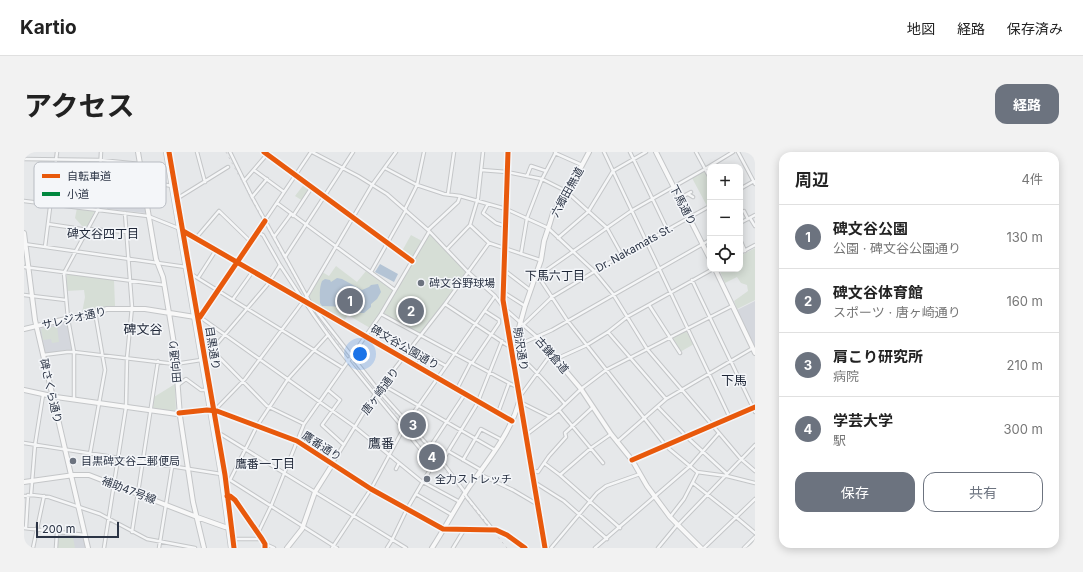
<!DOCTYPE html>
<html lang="ja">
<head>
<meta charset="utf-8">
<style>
  body { margin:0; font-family:Inter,"Noto Sans JP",sans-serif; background:#f2f2f2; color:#222 }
  .controls { position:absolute; right:12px; top:12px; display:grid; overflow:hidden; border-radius:8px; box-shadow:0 2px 10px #0003 }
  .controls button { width:36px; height:36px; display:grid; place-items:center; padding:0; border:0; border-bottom:1px solid #e0e0e0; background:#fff; color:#222; font:20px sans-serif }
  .scale { position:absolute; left:12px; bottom:10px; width:83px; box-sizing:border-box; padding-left:4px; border:2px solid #2b3445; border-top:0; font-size:11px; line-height:14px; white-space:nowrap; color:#2b3445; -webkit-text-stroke:3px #f4f6f9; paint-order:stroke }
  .you { position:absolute; left:336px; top:202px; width:14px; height:14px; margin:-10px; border:3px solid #fff; border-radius:50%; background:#1a73e8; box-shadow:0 0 0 6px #1a73e833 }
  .badge { display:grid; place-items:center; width:26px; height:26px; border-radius:50%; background:#6c737f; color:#fff; font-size:13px; font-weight:700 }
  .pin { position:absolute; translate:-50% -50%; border:2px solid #fff; box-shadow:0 1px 4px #0006 }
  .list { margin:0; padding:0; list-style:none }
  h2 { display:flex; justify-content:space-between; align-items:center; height:52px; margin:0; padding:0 16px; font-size:17px }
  h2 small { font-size:13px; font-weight:400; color:#767676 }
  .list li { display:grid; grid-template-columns:26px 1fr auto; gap:12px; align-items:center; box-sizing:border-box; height:64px; padding:0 16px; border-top:1px solid #e0e0e0 }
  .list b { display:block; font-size:15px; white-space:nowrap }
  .list p { margin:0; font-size:13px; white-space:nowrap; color:#767676 }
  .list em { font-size:13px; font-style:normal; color:#767676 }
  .actions { display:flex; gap:8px; padding:12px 16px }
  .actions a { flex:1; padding:9px 0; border:1px solid #6c737f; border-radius:12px; text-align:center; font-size:14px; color:#6c737f }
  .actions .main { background:#6c737f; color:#fff }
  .icon { flex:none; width:22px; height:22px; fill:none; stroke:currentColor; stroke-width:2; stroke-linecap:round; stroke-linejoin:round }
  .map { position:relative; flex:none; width:731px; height:396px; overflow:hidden; border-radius:12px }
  header { display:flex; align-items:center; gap:24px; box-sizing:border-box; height:56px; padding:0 20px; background:#fff; border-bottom:1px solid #e0e0e0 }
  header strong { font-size:19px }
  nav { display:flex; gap:22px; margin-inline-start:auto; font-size:14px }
  .intro { display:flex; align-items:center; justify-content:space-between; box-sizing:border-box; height:96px; padding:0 24px }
  h1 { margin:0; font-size:28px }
  .button { padding:10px 18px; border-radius:12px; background:#6c737f; color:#fff; font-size:14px; font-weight:700 }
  main { display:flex; gap:24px; padding:0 24px }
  aside { flex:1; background:#fff; border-radius:12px; box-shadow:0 2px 10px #0003 }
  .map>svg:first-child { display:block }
</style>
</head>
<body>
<header>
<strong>Kartio</strong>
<nav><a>地図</a><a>経路</a><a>保存済み</a></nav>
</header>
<div class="intro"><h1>アクセス</h1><a class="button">経路</a></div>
<main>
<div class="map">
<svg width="731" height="396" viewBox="0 0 731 396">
  <rect width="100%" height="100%" fill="#e6e8ea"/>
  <path fill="#d4d7dd" d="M35 8 75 9 73 55 71 56 28 50 33 9Z
    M115 27 122 61 83 57 82 38H75L76 32Z
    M731 149V195L713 158Z
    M43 170 49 199 42 198 20 202 15 177Z
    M35 381 60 385 62 396H33Z"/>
  <path fill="#d6ded6" d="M681 19 686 29V52L683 54 668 26Z
    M281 31 287 35 279 49 271 44Z
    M53 56 71 58 64 74H58L51 66Z
    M405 81 444 120 396 182 357 162 346 176 324 163 320 169 289 154 284 144 298 120 305 124 312 114 333 130 342 119 371 139Z
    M387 83 398 89 388 107 378 99Z
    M731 96V148L713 157 710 149 724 139 723 133 717 131 713 125 701 131 695 117H716V104Z
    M43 122 90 128 91 154 58 161 61 145 60 138 42 139Z
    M33 174 35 190 28 191 27 187 19 188 17 177Z
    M662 179 670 192 656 200 647 187Z
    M151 232 152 260 129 257 130 245Z
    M35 384 49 385 51 396H34Z"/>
  <path fill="#b4c4d5" d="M356 112 374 122 370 130 351 120Z
    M313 126 318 127 338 138 345 135 347 133 354 132 357 140 353 147 347 152V155L340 161H337L330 158V154L328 153 324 155 298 154 296 151C296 144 295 136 298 129L301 127 306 128 307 130Z"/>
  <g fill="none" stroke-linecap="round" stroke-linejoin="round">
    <g stroke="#c4c6c8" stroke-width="4.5">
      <path id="street" d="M173 0 181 30
        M206 0 228 45 287 152
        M240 0 388 109
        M288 0 334 24 363 42 404 78 444 120 471 144 480 156 513 185
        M580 0 706 266
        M606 0 643 77
        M672 0 686 26
        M714 0 731 32
        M531 1 558 13
        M0 7 76 8 116 12
        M361 16 393 33 420 42 436 44 482 57 524 76 570 119 589 142 623 197 695 281 717 307 731 319
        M230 18 260 40
        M457 18 483 20 518 27 542 39 583 76 598 103
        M503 24 507 14 522 19
        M220 29 245 0
        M75 31 123 25 137 32 148 34
        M716 37 730 29
        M424 42 430 0
        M664 42 669 45
        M228 45 243 27
        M154 46 204 15
        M656 46 667 40
        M0 49 124 64 154 76
        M253 51 371 138
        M464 52 459 61 472 71 481 74
        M381 57 393 33 400 0
        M720 59 724 67
        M269 64 288 35
        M726 66 731 74
        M716 71 731 63
        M24 72 64 78
        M446 73 465 91 516 108
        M64 77 103 80
        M404 78 434 50 436 44
        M233 80 239 83 256 113 277 145 276 146
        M250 85 267 62
        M172 86 195 59 227 90
        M534 86 564 60 589 19 622 0
        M716 87 721 99
        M0 92 162 115
        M21 95 33 0
        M423 97 446 73 454 46 459 0
        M716 101 731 93
        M497 102 503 66 518 27 532 0
        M261 105 329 0
        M0 115 140 133
        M480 118 506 138
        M347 120 382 58
        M167 123H169L172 125 319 216
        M512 123 514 124 543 168 643 295 673 320 703 324 731 331
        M514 124 607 59 681 17 709 0
        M174 126 192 98
        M668 128 731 260
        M479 140 501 154
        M0 143 42 148
        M209 147 229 119
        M281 150C317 205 361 253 402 304L404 312 407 316 383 357 368 388 363 396
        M421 152 483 193H487
        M625 153 656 201
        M294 157 293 160 355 239 409 299 420 306
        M357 162 485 231 491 234H493
        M173 165H176L331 275 397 329 436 350
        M176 165 287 0
        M499 173 528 145 598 103 686 54
        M584 180 642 247
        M491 190H501L528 178 686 88
        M188 198 243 254 280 272
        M488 200C497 201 533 243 541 252
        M19 203 43 200H50L151 212 177 208
        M181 206 244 132 256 113
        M532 207 563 193 584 180 603 165 689 117
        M448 211 475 171V168L461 159
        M393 214 400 202 422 214
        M154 233 162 227 177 238H182
        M359 233 471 298
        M433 237 447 210
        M304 238 316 248 298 273 320 293
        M495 243H497L527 202
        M50 247V200L44 167 40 121 74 58 77 0
        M496 250 526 265
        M634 255 664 286 703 322
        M535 258 579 311
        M190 259 221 227 283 144 348 33 372 0
        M474 261 485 231
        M195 281 382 396
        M502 283 535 258 557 237 582 218 708 154
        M593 290 642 247 729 196
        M0 291 197 322
        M406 295 441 242
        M424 299 457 318
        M66 302 81 218 71 160
        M439 308 457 277 478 288
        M520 311 536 323 596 376
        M308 312 351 242 421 152 465 91
        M372 317 375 311
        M508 318 514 320 525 304 542 285 541 281 569 255
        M455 322 489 338 511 351 513 350
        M536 323 567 296 587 282
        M202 328H206L233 274 264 227 303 184
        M206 328 313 396
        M510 330 540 349 583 387
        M669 331 712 365 731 381
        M442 340 440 339 419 311 420 306 453 252 478 189
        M392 342 428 363
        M7 343 11 293 19 243
        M441 343 469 378
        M0 344 8 343 25 345 76 362 123 387 171 396
        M646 365 660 347 674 320
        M654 373 731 293
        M0 376 61 383
        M2 376 4 343
        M108 380 134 209
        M234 381 247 354 280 272 357 162 405 80
        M209 387H238
        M9 396 20 344
        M32 396 33 380
        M80 396 102 255 103 206 108 155 101 61
        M135 396 148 315
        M241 396V392L250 396
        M308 396 347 337 383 270 471 144
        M429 396 440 378
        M527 396 573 341 582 334 616 322
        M571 396 666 314 695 281
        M634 396 653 373
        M680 396 731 347
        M720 396 731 385"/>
    </g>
    <g stroke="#c4c6c8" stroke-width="6">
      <path id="secondary" d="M114 0 132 107 139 125 145 161 151 198 156 264 169 350 180 396
        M484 0 479 148 521 396
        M632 0 686 107
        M159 79 488 269
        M0 81 11 168 64 396
        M691 117 731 201
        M0 177 83 157H121L171 165
        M513 185 557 237 587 282 608 308 623 334 646 365 677 396
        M487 193 491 190 501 154 517 108 520 89 526 71 529 61 547 34 565 0
        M0 238 32 245 153 262 183 258 193 259 273 289 347 337 419 377 472 378 483 383 501 396
        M608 308 731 255
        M0 330 50 323H65L173 365 201 375 207 376
        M203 344H206L211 348 241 392
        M263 396 278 377 291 340 308 313
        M408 396C421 376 432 355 445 335 464 308 486 282 495 250"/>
    </g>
    <g stroke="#c2c5c8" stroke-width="6">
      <path id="primary" d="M142 0 197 322 207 396
        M145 0 201 323 210 396"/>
    </g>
    <use href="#street" stroke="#f5f6f7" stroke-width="2.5"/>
    <use href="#secondary" stroke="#f8f8f8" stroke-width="4"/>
    <use href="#primary" stroke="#f8f8f8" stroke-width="4.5"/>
    <path stroke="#cecfd2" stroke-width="1" stroke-dasharray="2 4" stroke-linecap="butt" d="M202 0 280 143 296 168 316 194 373 263 401 291 441 345 483 396"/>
    <path stroke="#00873e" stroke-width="4" stroke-dasharray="8 4" stroke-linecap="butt" d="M408 315 415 309"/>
    <g stroke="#f4f6f9" stroke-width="8">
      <path id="cycleway" d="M145 0 201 323 210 396
        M240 0 388 109
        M484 0 479 148 521 396
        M159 79 488 269
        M176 165 241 69
        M155 261 183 258 193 259 273 289 347 337 419 377 472 378 483 383 501 396
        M608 308 731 255
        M203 344H206L211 348 238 387 241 392V396"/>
    </g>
    <use href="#cycleway" stroke="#e8590c" stroke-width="5"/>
  </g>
  <g fill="#6c737f" stroke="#f4f6f9" stroke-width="1.5">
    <circle cx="397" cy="131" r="4"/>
    <circle cx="49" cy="309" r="4"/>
    <circle cx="403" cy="327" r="4"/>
  </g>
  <g text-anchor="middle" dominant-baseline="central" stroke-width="3" stroke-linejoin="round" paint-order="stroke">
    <g font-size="11" fill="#2b3445" stroke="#f4f6f9">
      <text transform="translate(543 40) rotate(-61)">六郷田無道</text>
      <text transform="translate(659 53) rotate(63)">下馬通り</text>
      <text transform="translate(610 96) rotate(-29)">Dr. Nakamats St.</text>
      <text transform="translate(50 166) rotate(-13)">サレジオ通り</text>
      <text transform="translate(381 195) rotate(30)">碑文谷公園通り</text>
      <text transform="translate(189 196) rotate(81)">目黒通り</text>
      <text transform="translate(497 197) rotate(81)">駒沢通り</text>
      <text transform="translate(528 203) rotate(49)">古鎌倉道</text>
      <text transform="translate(151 209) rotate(-95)">田向通り</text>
      <text transform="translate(27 239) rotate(77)">碑さくら通り</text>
      <text transform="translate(356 239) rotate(-54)">唐ヶ崎通り</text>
      <text transform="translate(298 294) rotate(33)">鷹番通り</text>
      <text transform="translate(105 338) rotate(21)">補助47号線</text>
    </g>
    <g font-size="11" fill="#2b3445" stroke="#f4f6f9" text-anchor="start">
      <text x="405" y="131">碑文谷野球場</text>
      <text x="57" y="309">目黒碑文谷二郵便局</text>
      <text x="411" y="327">全力ストレッチ</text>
    </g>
    <g font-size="12" fill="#1d2536" stroke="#f4f6f9">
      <text x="79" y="81">碑文谷四丁目</text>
      <text x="531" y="123">下馬六丁目</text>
      <text x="241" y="311">鷹番一丁目</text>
    </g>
    <g font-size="13" fill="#1d2536" stroke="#f4f6f9">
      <text x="119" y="177">碑文谷</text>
      <text x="710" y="228">下馬</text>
      <text x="357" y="291">鷹番</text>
    </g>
  </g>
  <rect x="10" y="10" width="132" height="46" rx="6" fill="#f4f6f9" stroke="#b8bcc3" stroke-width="1"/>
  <rect x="18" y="22" width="18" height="4" fill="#e8590c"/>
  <rect x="18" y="40" width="18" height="4" fill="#00873e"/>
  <g font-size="11" fill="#2b3445">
    <text x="43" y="28">自転車道</text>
    <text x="43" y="46">小道</text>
  </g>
</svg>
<div class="controls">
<button>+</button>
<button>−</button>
<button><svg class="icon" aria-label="locate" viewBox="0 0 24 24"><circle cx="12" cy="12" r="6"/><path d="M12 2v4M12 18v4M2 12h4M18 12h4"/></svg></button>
</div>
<div class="scale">200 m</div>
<div class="you"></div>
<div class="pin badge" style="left:326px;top:149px">1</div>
<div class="pin badge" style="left:387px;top:159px">2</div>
<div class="pin badge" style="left:389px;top:273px">3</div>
<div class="pin badge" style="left:408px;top:305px">4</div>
</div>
<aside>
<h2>周辺<small>4件</small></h2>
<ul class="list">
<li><span class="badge">1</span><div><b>碑文谷公園</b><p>公園 · 碑文谷公園通り</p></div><em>130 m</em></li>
<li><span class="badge">2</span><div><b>碑文谷体育館</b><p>スポーツ · 唐ヶ崎通り</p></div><em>160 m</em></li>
<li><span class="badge">3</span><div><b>肩こり研究所</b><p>病院</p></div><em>210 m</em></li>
<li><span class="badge">4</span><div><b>学芸大学</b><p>駅</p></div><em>300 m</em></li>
</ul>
<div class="actions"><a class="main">保存</a><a>共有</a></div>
</aside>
</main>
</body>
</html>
